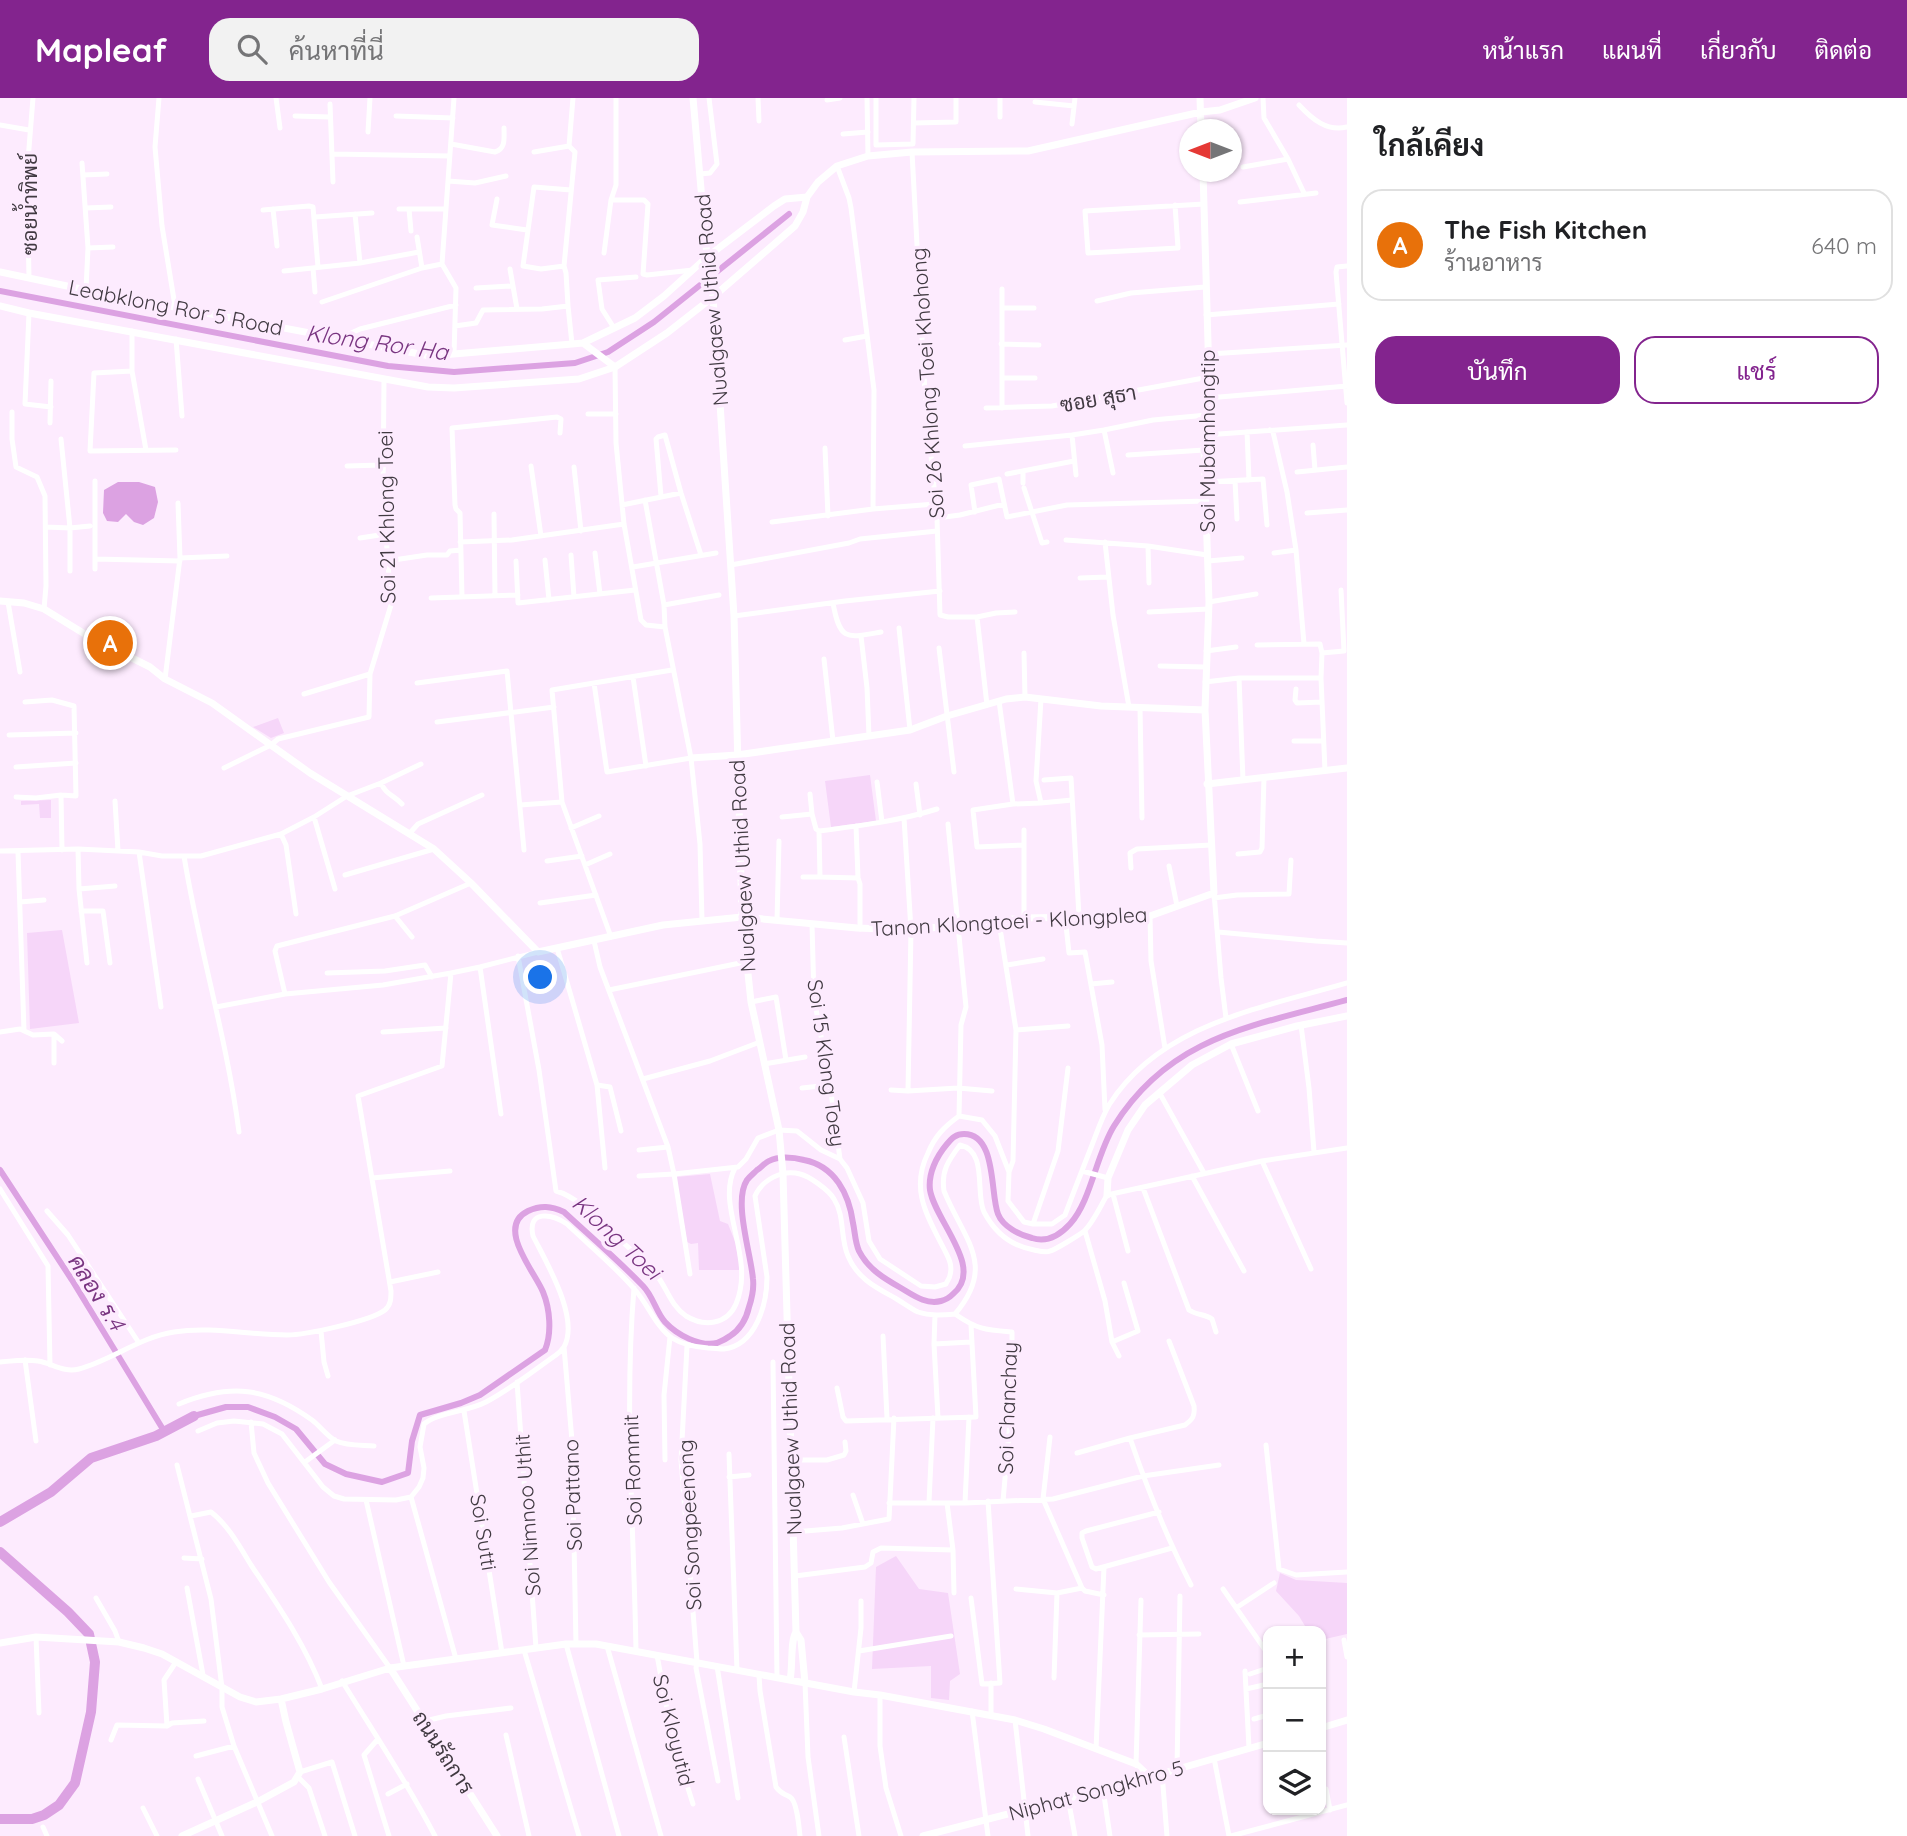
<!DOCTYPE html>
<html lang="th">
<head>
<meta charset="utf-8">
<style>
  body { margin:0; font-family:Quicksand,Sarabun,sans-serif; background:#f2f2f2; color:#202124 }
  .controls { position:absolute; right:21px; bottom:21px; display:grid; overflow:hidden; border-radius:14px; box-shadow:0 2px 5px #0004 }
  .controls button { width:63px; height:63px; display:grid; place-items:center; padding:0; border:0; border-bottom:2px solid #e0e0e0; background:#fff; color:#202124; font:35px sans-serif }
  .compass { position:absolute; left:1179px; top:21px; width:63px; height:63px; border-radius:50%; background:#fff; box-shadow:0 2px 5px #0004; rotate:270deg }
  .you { position:absolute; left:541px; top:880px; width:24px; height:24px; margin:-18px; border:5px solid #fff; border-radius:50%; background:#1a73e8; box-shadow:0 0 0 10px #1a73e833 }
  .badge { display:grid; place-items:center; width:46px; height:46px; border-radius:50%; background:#83248e; color:#fff; font-size:23px; font-weight:700 }
  .pin { position:absolute; translate:-50% -50%; border:4px solid #fff; box-shadow:0 2px 7px #0006 }
  .list { margin:0; padding:0; list-style:none }
  h2 { display:flex; justify-content:space-between; align-items:center; height:91px; margin:0; padding:0 28px; font-size:30px }
  h2 small { font-size:23px; font-weight:400; color:#757577 }
  .list li { display:grid; grid-template-columns:46px 1fr auto; gap:21px; align-items:center; box-sizing:border-box; height:112px; margin:0 14px 14px; padding:0 14px; border:2px solid #e0e0e0; border-radius:21px }
  .list b { display:block; font-size:26px; white-space:nowrap }
  .list p { margin:0; font-size:23px; white-space:nowrap; color:#757577 }
  .list em { font-size:23px; font-style:normal; color:#757577 }
  .actions { display:flex; gap:14px; padding:21px 28px }
  .actions a { flex:1; padding:16px 0; border:2px solid #83248e; border-radius:21px; text-align:center; font-size:24px; color:#83248e }
  .actions .main { background:#83248e; color:#fff }
  .icon { flex:none; width:38px; height:38px; fill:none; stroke:currentColor; stroke-width:2; stroke-linecap:round; stroke-linejoin:round }
  .map { position:relative; flex:none; width:1347px; height:1738px; overflow:hidden }
  header { display:flex; align-items:center; gap:42px; box-sizing:border-box; height:98px; padding:0 35px; background:#83248e; color:#fff }
  header strong { font-size:33px }
  nav { display:flex; gap:38px; margin-inline-start:auto; font-size:24px }
  .search { width:490px; height:63px; background:#f2f2f2; display:flex; align-items:center; gap:18px; box-sizing:border-box; padding:0 24px; border-radius:21px; color:#757577; font-size:26px }
  main { display:flex }
  aside { flex:1; background:#fff }
  .map>svg:first-child { display:block }
</style>
</head>
<body>
<header>
<strong>Mapleaf</strong>
<div class="search"><svg class="icon" aria-label="search" viewBox="0 0 24 24"><circle cx="10" cy="10" r="6"/><path d="M15 15l6 6"/></svg>ค้นหาที่นี่</div>
<nav><a>หน้าแรก</a><a>แผนที่</a><a>เกี่ยวกับ</a><a>ติดต่อ</a></nav>
</header>
<main>
<div class="map">
<svg width="1347" height="1738" viewBox="0 0 1347 1738">
  <rect width="100%" height="100%" fill="#fdebfe"/>
  <path fill="#f6d6f9" d="M278 620 284 635 271 640 253 629Z
    M870 677 876 723 831 729 825 683Z
    M51 702V720H40L39 706 21 707V703Z
    M62 832 79 925 30 931 27 835Z
    M710 1076 720 1123 728 1126 736 1146 740 1172H699L698 1145 691 1146 687 1144 676 1079Z
    M896 1458 919 1491 948 1495 960 1576 950 1583 949 1602 931 1600V1568L872 1571 876 1469Z
    M1280 1475 1296 1482 1347 1485V1536L1321 1542V1533H1308L1299 1518 1276 1493Z"/>
  <path fill="#dca2e2" d="M118 384H139L155 389 158 404 154 420 143 427 134 424 126 416 118 424 107 423 103 415 104 392Z"/>
  <g fill="none" stroke-linecap="round" stroke-linejoin="round">
    <path stroke="#dca2e2" stroke-width="6" d="M0 193 388 268 454 274 575 265 608 254 654 224 789 116
      M0 1072 72 1182 164 1333
      M194 1318 226 1309H248L275 1319 296 1331 325 1366 346 1376 382 1384 408 1375 412 1343 420 1317 461 1305 480 1297 545 1252C552 1235 550 1211 543 1194 535 1174 495 1129 528 1113 541 1107 551 1108 564 1114 590 1138 618 1162 643 1188 653 1198 656 1214 665 1224 677 1237 700 1249 717 1245 722 1243 726 1241 730 1238 741 1231 746 1222 749 1209 752 1200 754 1190 753 1181 751 1156 733 1103 747 1082 750 1078 754 1075 757 1072 759 1071 766 1064 769 1063 778 1058 793 1059 804 1062 835 1068 849 1096 853 1125 855 1134 855 1144 859 1153 868 1171 885 1181 901 1190 913 1197 926 1207 941 1203 945 1202 950 1199 953 1196 985 1170 935 1123 930 1092 928 1076 936 1059 947 1046 952 1040 956 1036 964 1036 997 1036 990 1096 998 1116 1003 1129 1020 1137 1032 1140 1047 1145 1060 1137 1070 1126 1091 1103 1096 1057 1114 1028 1170 938 1253 928 1347 902"/>
    <path stroke="#dca2e2" stroke-width="10" d="M0 1424 51 1394 91 1360 156 1338 194 1318
      M0 1454 68 1514 89 1536 95 1564 91 1614 75 1685 59 1707 44 1717 32 1721H0"/>
    <path stroke="#fff" stroke-width="5" d="M159 0 155 49 162 128 175 208
      M276 0 280 30
      M454 0 442 166 456 190 454 256
      M758 0 759 23
      M867 0 868 58
      M876 0V47L913 46 914 0
      M1000 0V19
      M1263 0 1264 20 1288 61 1304 95
      M827 2 840 0
      M1035 4 1074 8
      M330 6 333 84
      M1299 7C1312 21 1327 34 1347 29
      M295 18 330 19
      M396 18 453 20
      M914 25 956 24V0
      M1072 26 1075 0
      M0 27 29 32
      M368 34 370 0
      M843 36 868 34
      M451 46 495 54C506 51 504 40 504 30
      M569 48 573 0
      M912 54 925 295 937 420 940 517 948 519H977L987 607
      M332 56 450 58
      M82 65 88 150 86 192
      M837 68 849 100 851 110 874 292 873 411
      M1243 69 1288 61
      M700 76 710 75 717 66 709 0
      M83 77 107 76
      M448 83 475 85 506 78
      M497 101 492 127 527 132
      M611 102H644L648 106 643 176 647 177 693 172
      M1240 104 1316 95
      M1175 107 1178 150 1088 155 1085 113 1204 106
      M86 110 111 109
      M273 111 277 148
      M399 111H446
      M409 111 411 133
      M263 112 309 108 313 109 318 169
      M355 116 360 165
      M315 119 372 115
      M417 139 422 170
      M88 150 113 149
      M604 155 611 102 616 87V0
      M564 168 541 171 523 168 534 89 571 92
      M1347 168 1337 169 1336 174 1347 305
      M313 170 315 194
      M510 171 517 211
      M284 173 360 165 419 154
      M29 180 27 75 33 0
      M476 190 512 188
      M1097 203 1131 195 1205 189
      M322 204 422 170 442 166
      M568 208 572 246
      M1003 210H1034
      M29 215 25 306 51 309
      M1206 217 1339 206
      M455 228 476 225 483 212 542 211 568 208 566 175 564 168 575 54 569 48 534 54
      M614 230 602 211 598 182 636 179
      M132 233V273L146 352
      M176 241 182 318
      M346 241 349 236 360 231 456 207
      M845 242 867 238
      M1001 246 1039 247
      M1209 256 1347 247
      M615 269 616 345 624 426 641 522 646 527 665 529 691 660 700 746 702 822
      M132 273 94 275 90 353 176 352
      M1002 280H1035
      M1208 300 1347 288
      M986 310 1052 308 1209 279
      M1002 310V191
      M12 314V341L16 369 37 379 45 398 46 488 44 511
      M588 316H616
      M50 325 51 283
      M1104 332 1113 375
      M1270 332 1273 334 1287 394 1296 452 1304 546
      M1247 334 1249 382
      M1072 337 1076 377
      M1205 337 1347 327
      M61 341 70 430V473
      M1313 347 1315 372
      M965 348 1072 337 1104 332 1153 322 1207 317
      M825 350 828 418
      M1128 357 1204 352
      M347 368 382 367
      M531 368 541 438
      M574 369 581 433
      M1023 373V385
      M1297 374 1347 369
      M1007 376 1074 363
      M1235 383 1237 421
      M1205 384 1263 381 1267 427
      M1024 390 1042 445 1047 444
      M661 398 656 341 658 339 665 337 681 395 701 457
      M645 402 664 507 665 529
      M622 407 681 395
      M975 414 971 387 999 381 1007 419 1067 407 1206 403
      M1307 415 1347 412
      M494 416 495 498
      M937 420 960 417 1004 406
      M772 424 873 411 935 406
      M46 429 70 430 90 428
      M360 440 386 436
      M1066 442 1148 448 1207 457
      M460 444 512 442 624 426
      M1105 444 1113 517 1129 609
      M1148 448 1149 485
      M595 455 600 496
      M1274 455 1296 452
      M571 457 574 499
      M180 460 227 458
      M95 461 180 463
      M545 462 549 502
      M387 463 427 457H447L450 453 461 452
      M516 463 518 505 635 492
      M1208 463 1242 460
      M731 467 849 445 860 441 937 433
      M633 469 716 455
      M95 471V383
      M1080 480 1108 479
      M1341 492 1344 553
      M462 499 460 415 456 411 455 407 452 330 557 319 561 321 560 335
      M431 500 518 497
      M8 504 20 574
      M1209 504 1256 496
      M833 505C840 544 847 540 881 534
      M664 507 719 497
      M1149 514 1208 511
      M734 518 845 503 940 493
      M977 519 996 515 1015 514
      M899 530 910 632
      M861 538 867 590 869 638
      M1257 547 1320 546 1322 555 1321 580 1325 673
      M939 550 954 674
      M1206 553 1236 549
      M1024 555 1025 599
      M1322 555 1344 553
      M824 561 833 643
      M1160 568 1205 569
      M633 579 646 668
      M1239 580 1243 682
      M165 581 180 460 178 405
      M1205 584 1239 580H1321
      M417 585 507 573 524 752
      M594 585 607 674 691 660
      M1296 591 1295 602 1297 605 1322 604
      M304 596 370 576
      M1041 601 1036 683 1041 705 1072 702
      M999 603 1013 706 973 712 977 749 1024 747
      M25 604 52 602 74 608 76 698 61 697 62 752
      M1140 610 1142 720
      M437 624 554 609
      M9 637 76 635
      M1294 643H1323
      M16 669 76 665
      M224 670 271 647 278 641 369 619 370 576 391 507 383 396 384 281
      M1044 682 1071 680 1079 818
      M877 684 882 724
      M381 685C386 697 394 697 402 706
      M916 686 920 717
      M810 696 812 716 816 731 819 733 820 779 858 780 860 786V831
      M16 699 36 700 61 697
      M115 703 118 753
      M1013 706 1041 705
      M520 707 562 704
      M314 719 335 791
      M782 719 812 716
      M904 720 911 832 908 993
      M948 726 966 909 961 927 959 1018
      M856 728 858 780
      M571 730 599 718
      M1024 732V820
      M819 733C859 728 899 723 937 711
      M281 736 286 747 296 816
      M409 736 418 726 482 697
      M78 751 79 791 87 865
      M0 753 78 751 139 754 162 758H201L281 736 314 719 347 698 381 685 421 666
      M18 754 24 933
      M139 754 161 909
      M1238 756 1260 754 1262 750 1264 679
      M184 758C199 851 227 941 239 1034
      M547 763 582 758
      M585 767 610 756
      M1169 768 1177 808
      M1131 770 1130 755 1137 751 1211 747
      M345 777 434 751
      M803 779H820
      M79 791 115 788
      M1214 795 1221 880 1226 920
      M1214 800 1237 797 1289 796 1291 762
      M20 804 44 802
      M540 805 596 797
      M81 813H103L110 865
      M395 818 412 839
      M1065 818 1069 855 1085 854 1102 947 1105 1012
      M1150 818 1151 863 1165 950
      M777 822 779 743
      M999 824 1016 932 1013 1063 1009 1074
      M812 826 814 900 830 987 840 1061
      M1218 834 1316 843 1347 845
      M611 839 562 704 552 592 672 572
      M594 843 600 869 668 1049 674 1076 738 1069 746 1061 758 1040 779 1032 797 1033 821 1052 840 1061 847 1070 863 1105 869 1143 880 1161 921 1188 935 1189 946 1186C947 1183 950 1180 950 1177 953 1167 948 1159 944 1151 927 1118 910 1091 928 1055 935 1038 944 1029 959 1018L982 1022 995 1038 1009 1074 1008 1103 1024 1124 1033 1126H1052L1065 1117C1074 1093 1083 1070 1092 1047 1097 1034 1102 1019 1109 1007 1160 926 1262 910 1347 885
      M557 850 597 987 605 1070
      M518 858 539 972 556 1093C579 1099 602 1126 620 1142 631 1152 645 1162 655 1175 667 1189 670 1207 686 1218 704 1229 727 1227 736 1206 756 1159 715 1108 735 1070
      M1007 867 1043 861
      M480 869 501 1016
      M327 875 385 873 425 867 432 879
      M1091 886 1112 884
      M609 892 745 864
      M285 896 275 853 277 848 395 818 471 785
      M751 904 776 899 786 962
      M216 909 285 896 383 887 451 875
      M1301 927 1309 990 1314 1054
      M1016 932 1068 928
      M0 934 20 931 33 937 54 936 62 943
      M383 934 446 930
      M54 936V965
      M1231 946 1258 1013
      M764 966 805 959
      M643 981 710 963 760 944
      M597 987 610 989 621 1033
      M802 990 830 987
      M891 992 908 993 958 990 992 993
      M1159 994 1204 1075
      M639 1052 668 1049
      M1262 1063 1311 1171
      M1082 1073 1108 1080
      M639 1078 674 1076 690 1176
      M1192 1078 1244 1173
      M372 1080 450 1073
      M1143 1090 1189 1212C1196 1217 1205 1216 1212 1221L1216 1234
      M0 1091 48 1168 50 1267
      M1113 1096 1128 1153
      M47 1113 68 1137 139 1245
      M1033 1126 1058 1053 1068 970
      M1085 1133 1105 1203 1112 1244 1119 1258
      M390 1184 438 1174
      M634 1190C624 1310 634 1432 636 1553
      M955 1216C978 1232 986 1232 1012 1234V1301L1003 1403
      M935 1217 934 1246 938 1320
      M321 1233 324 1264 328 1278
      M883 1238 887 1320
      M1112 1244 1138 1233 1124 1185
      M934 1246 971 1244
      M687 1248 681 1362 697 1564 696 1570 718 1683
      M564 1249 572 1343 576 1546
      M25 1262 36 1343
      M0 1264C12 1263 25 1261 38 1263 52 1265 63 1275 79 1271 112 1262 140 1239 174 1234 211 1228 249 1237 287 1237 305 1237 371 1223 385 1212 391 1207 391 1200 391 1193L358 998 442 968 451 875 480 869 538 854
      M773 1264 777 1580
      M517 1284 536 1550
      M837 1290 843 1319 846 1323 976 1319 971 1227
      M179 1306C231 1285 266 1289 312 1322 320 1328 327 1338 336 1343 347 1348 362 1347 374 1348
      M464 1313 502 1555
      M251 1324 254 1355 268 1385 329 1484 390 1570
      M198 1333 217 1325 234 1323 263 1326 282 1336 323 1389 334 1398 344 1401 396 1402 411 1399 419 1389 423 1380 424 1370 420 1349 424 1326C438 1314 467 1314 486 1304 511 1291 533 1273 556 1257 559 1255 562 1252 564 1249 580 1220 546 1164 533 1138 527 1111 552 1116 567 1126 590 1148 616 1169 636 1193 648 1207 657 1230 672 1240 683 1247 695 1249 708 1250 713 1250 719 1251 724 1251 756 1247 767 1206 767 1179L755 1098C762 1082 782 1071 800 1076 809 1078 829 1092 834 1101 845 1118 840 1140 848 1158 857 1180 875 1189 895 1200 902 1204 910 1210 918 1214 930 1218 943 1217 955 1216 997 1167 964 1142 944 1093 941 1073 948 1063 960 1047 988 1053 975 1095 984 1114 995 1135 1011 1148 1034 1152 1039 1153 1046 1155 1050 1153 1055 1152 1079 1137 1083 1134 1092 1127 1101 1107 1107 1097L1262 1063 1347 1050
      M1050 1339 1043 1401 1082 1490 1085 1493 1104 1497
      M1130 1340C1147 1390 1167 1440 1191 1487
      M1266 1347 1279 1471 1296 1477 1347 1474
      M1077 1355 1130 1340 1185 1327C1193 1321 1195 1318 1194 1308L1169 1243
      M729 1356 737 1572
      M665 1362 664 1297 670 1239
      M792 1362H827L844 1357 846 1353 845 1344
      M305 1364 335 1342
      M177 1367 211 1501 222 1590V1609L234 1648
      M729 1379 749 1377
      M853 1397 863 1426
      M411 1399 456 1561
      M366 1402 404 1568
      M929 1404 933 1320
      M889 1405H965L1053 1401 1143 1378 1219 1367
      M947 1405 953 1452 954 1495
      M965 1405 969 1319
      M1159 1414 1086 1433 1082 1435V1440L1092 1469 1096 1471 1172 1450
      M191 1418 211 1414C228 1427 240 1449 251 1467 277 1506 305 1546 322 1591
      M793 1434 842 1430 889 1421 894 1320
      M184 1460 202 1461
      M795 1478 865 1469 871 1465 873 1454 881 1450 953 1452
      M187 1490 203 1577
      M1016 1491 1057 1495
      M1223 1491 1268 1556
      M96 1500 115 1533 119 1544
      M971 1500 982 1586 1000 1585 988 1403
      M1236 1510 1274 1485
      M1139 1537 1199 1536
      M36 1539 39 1615
      M1344 1542 1347 1559
      M566 1546 619 1738
      M607 1548 661 1738
      M524 1552 579 1738
      M859 1553 951 1538
      M657 1557 672 1639 693 1706
      M717 1568 738 1700
      M1245 1573 1249 1650
      M1250 1576 1268 1570
      M759 1577 760 1593 776 1689C781 1696 783 1695 790 1699 797 1703 799 1729 800 1738
      M1054 1580 1057 1495 1082 1490
      M342 1583C374 1635 407 1684 435 1738
      M805 1585 808 1659 819 1738
      M991 1585V1618
      M1246 1591 1268 1586
      M854 1594 861 1530V1503
      M880 1597V1648L886 1690 901 1738
      M972 1613 988 1738
      M1254 1621 1268 1617
      M1015 1622 1028 1738
      M425 1623 446 1618 511 1610
      M167 1628 172 1625 204 1623
      M506 1637 529 1738
      M844 1639 859 1738
      M378 1641 364 1657 389 1738
      M111 1642 117 1627 167 1628 164 1582 176 1564
      M1096 1651 1104 1469
      M196 1658 234 1648 272 1738
      M1214 1660 1229 1738
      M1136 1666 1141 1502
      M1177 1670 1180 1498
      M300 1674 332 1664 355 1738
      M1162 1675 1167 1738
      M298 1679 309 1690 325 1738
      M198 1681 222 1738
      M1103 1691 1110 1738
      M1326 1691 1330 1712
      M388 1696 407 1686
      M1068 1700 1075 1738
      M143 1710 157 1738
      M43 1729 47 1738
      M1231 1738 1347 1707"/>
    <path stroke="#fff" stroke-width="7" d="M693 0 707 159 713 199 734 518 742 819 751 904 779 1032 783 1076 796 1534C790 1543 793 1569 790 1582
      M1200 0 1201 32
      M0 174 86 192 430 258 572 246 583 245 635 220 664 198 707 159 774 108 785 101 807 99
      M0 208 29 215 428 289 454 290 579 281 615 269 667 235 713 199 795 128 803 114 807 99 818 84 837 68 868 58 912 54 1028 53 1201 14 1220 12 1255 0
      M583 245 615 269
      M0 503 24 505 44 511 88 538 150 569 165 581 212 605 310 675 434 751 471 785 538 854 663 827 742 819 857 830 911 832 1024 820 1150 818 1214 795 1205 612 1209 504 1204 352 1209 279 1203 74
      M691 660 737 657 910 632 947 618 1006 601 1025 599 1101 608 1205 612
      M1207 686 1347 670
      M1107 1097 1108 1080 1128 1032 1145 1007 1192 967 1231 946 1297 928 1347 918
      M796 1534 801 1542 805 1585
      M0 1545 36 1539 119 1544 144 1550 162 1556 240 1599 256 1604 281 1601 322 1591 390 1570 566 1546H596L854 1594 880 1597 1015 1622 1044 1631 1136 1666 1150 1679
      M390 1570 497 1738
      M1321 1630 1347 1622
      M182 1738 257 1704 294 1684 300 1674 286 1624 281 1601
      M923 1738 1150 1679 1268 1645"/>
  </g>
  <g text-anchor="middle" dominant-baseline="central" stroke-width="7" stroke-linejoin="round" paint-order="stroke">
    <g font-size="21" fill="#413a42" stroke="#fdebfe">
      <text transform="translate(29 106) rotate(-90)">ซอยน้ำทิพย์</text>
      <text transform="translate(711 202) rotate(-95)">Nualgaew Uthid Road</text>
      <text transform="translate(176 209) rotate(11)">Leabklong Ror 5 Road</text>
      <text transform="translate(927 285) rotate(-94)">Soi 26 Khlong Toei Khohong</text>
      <text transform="translate(1098 300) rotate(-10)">ซอย สุธา</text>
      <text transform="translate(1207 343) rotate(-90)">Soi Mubamhongtip</text>
      <text transform="translate(386 419) rotate(-91)">Soi 21 Khlong Toei</text>
      <text transform="translate(742 768) rotate(-93)">Nualgaew Uthid Road</text>
      <text transform="translate(1009 823) rotate(-3)">Tanon Klongtoei - Klongplea</text>
      <text transform="translate(827 965) rotate(82)">Soi 15 Klong Toey</text>
      <text transform="translate(1007 1310) rotate(-88)">Soi Chanchay</text>
      <text transform="translate(790 1331) rotate(-92)">Nualgaew Uthid Road</text>
      <text transform="translate(632 1372) rotate(-92)">Soi Rommit</text>
      <text transform="translate(572 1397) rotate(-92)">Soi Pattano</text>
      <text transform="translate(527 1417) rotate(-94)">Soi Nimnoo Uthit</text>
      <text transform="translate(689 1427) rotate(-93)">Soi Songpeenong</text>
      <text transform="translate(484 1434) rotate(81)">Soi Sutti</text>
      <text transform="translate(674 1632) rotate(76)">Soi Kloyutid</text>
      <text transform="translate(444 1654) rotate(57)">ถนนรัถการ</text>
      <text transform="translate(1096 1692) rotate(-15)">Niphat Songkhro 5</text>
    </g>
    <g font-size="23" font-style="italic" fill="#793581" stroke="#fdebfe">
      <text transform="translate(377 244) rotate(8)">Klong Ror Ha</text>
      <text transform="translate(617 1139) rotate(43)">Klong Toei</text>
      <text transform="translate(97 1194) rotate(58)">คลอง ร.4</text>
    </g>
  </g>
</svg>
<div class="controls">
<button>+</button>
<button>−</button>
<button><svg class="icon" aria-label="layers" viewBox="0 0 24 24"><path d="M12 4l9 5-9 5-9-5zM3 14l9 5 9-5"/></svg></button>
</div>
<svg class="compass" viewBox="-18 -18 36 36"><path d="M0-13l5 13h-10z" fill="#e53935"/><path d="M0 13l5-13h-10z" fill="#757577"/></svg>
<div class="you"></div>
<div class="pin badge" style="left:110px;top:545px;background:#e8710a">A</div>
</div>
<aside>
<h2>ใกล้เคียง<small></small></h2>
<ul class="list">
<li><span class="badge" style="background:#e8710a">A</span><div><b>The Fish Kitchen</b><p>ร้านอาหาร</p></div><em>640 m</em></li>
</ul>
<div class="actions"><a class="main">บันทึก</a><a>แชร์</a></div>
</aside>
</main>
</body>
</html>
